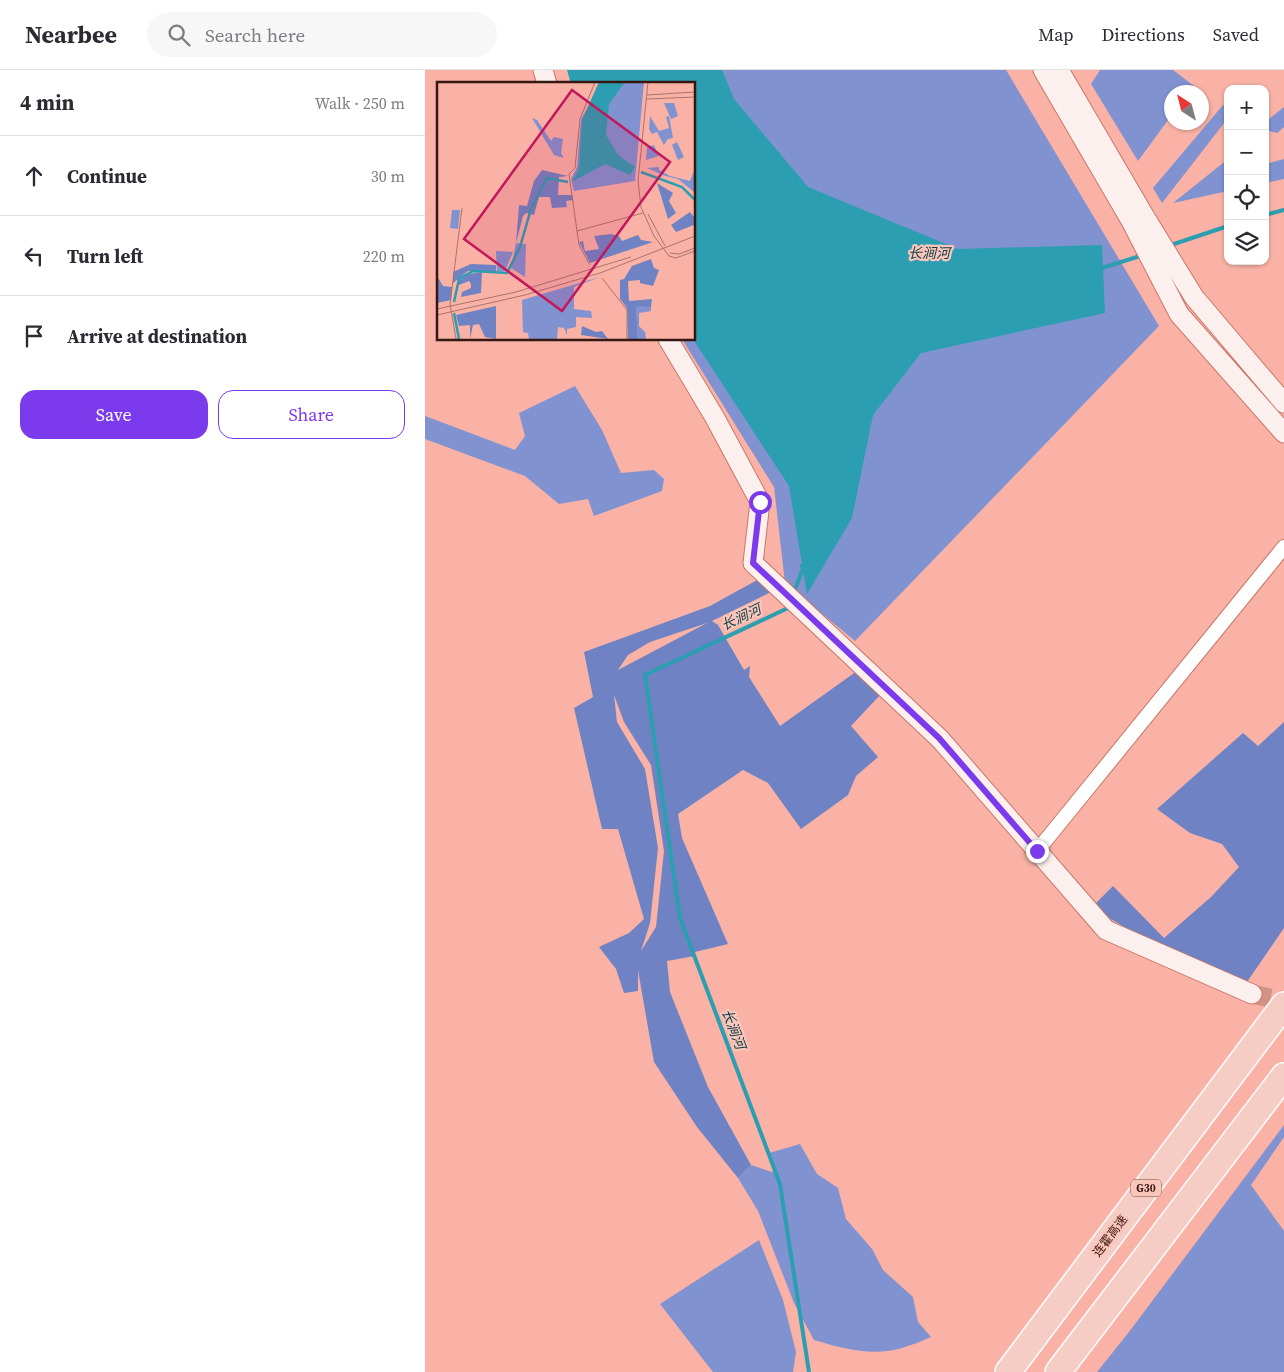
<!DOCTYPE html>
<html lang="en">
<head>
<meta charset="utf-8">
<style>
  body { margin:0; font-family:"Source Serif 4","Noto Sans SC",serif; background:#f7f7f7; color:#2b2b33 }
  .controls { position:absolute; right:15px; top:15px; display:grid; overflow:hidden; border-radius:10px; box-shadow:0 1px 4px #0004 }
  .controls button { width:45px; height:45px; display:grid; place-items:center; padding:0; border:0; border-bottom:1px solid #e1e1e2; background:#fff; color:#2b2b33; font:25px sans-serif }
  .compass { position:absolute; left:739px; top:15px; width:45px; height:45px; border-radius:50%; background:#fff; box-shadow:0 1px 4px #0004; rotate:324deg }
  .stop { position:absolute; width:15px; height:15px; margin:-11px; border:4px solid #7c3aed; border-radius:50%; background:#fff }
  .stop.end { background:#7c3aed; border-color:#fff; box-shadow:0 1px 5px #0008 }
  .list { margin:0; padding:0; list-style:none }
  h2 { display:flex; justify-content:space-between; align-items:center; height:65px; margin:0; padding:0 20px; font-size:21px }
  h2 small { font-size:16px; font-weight:400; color:#7c7c81 }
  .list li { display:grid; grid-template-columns:32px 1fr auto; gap:15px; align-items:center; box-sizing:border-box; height:80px; padding:0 20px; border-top:1px solid #e1e1e2 }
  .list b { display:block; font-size:19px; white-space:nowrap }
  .list em { font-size:16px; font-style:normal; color:#7c7c81 }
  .actions { display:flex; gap:10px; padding:15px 20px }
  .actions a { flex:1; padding:11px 0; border:1px solid #7c3aed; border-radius:15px; text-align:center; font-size:18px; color:#7c3aed }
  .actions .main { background:#7c3aed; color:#fff }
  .icon { flex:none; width:28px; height:28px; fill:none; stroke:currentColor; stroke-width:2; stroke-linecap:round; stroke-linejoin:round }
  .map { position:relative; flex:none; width:859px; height:1302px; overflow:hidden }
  header { display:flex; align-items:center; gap:30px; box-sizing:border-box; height:70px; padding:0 25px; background:#fff; border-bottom:1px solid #e1e1e2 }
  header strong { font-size:24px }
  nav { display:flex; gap:28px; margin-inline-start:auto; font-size:18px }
  .search { width:350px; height:45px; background:#f7f7f7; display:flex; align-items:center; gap:12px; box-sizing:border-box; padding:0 18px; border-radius:28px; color:#7c7c81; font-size:19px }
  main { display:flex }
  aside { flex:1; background:#fff }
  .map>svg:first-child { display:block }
</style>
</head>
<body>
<header>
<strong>Nearbee</strong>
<div class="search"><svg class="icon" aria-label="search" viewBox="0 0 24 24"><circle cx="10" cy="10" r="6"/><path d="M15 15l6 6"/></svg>Search here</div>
<nav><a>Map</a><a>Directions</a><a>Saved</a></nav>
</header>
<main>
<aside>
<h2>4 min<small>Walk · 250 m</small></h2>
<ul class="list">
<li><svg class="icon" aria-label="ahead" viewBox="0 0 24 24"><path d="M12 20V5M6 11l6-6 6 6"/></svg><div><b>Continue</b></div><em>30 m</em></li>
<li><svg class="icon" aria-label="left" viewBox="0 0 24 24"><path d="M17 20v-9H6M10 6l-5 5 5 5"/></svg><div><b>Turn left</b></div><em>220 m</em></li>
<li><svg class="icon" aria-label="arrive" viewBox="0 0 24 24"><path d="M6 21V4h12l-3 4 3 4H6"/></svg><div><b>Arrive at destination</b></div></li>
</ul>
<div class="actions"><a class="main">Save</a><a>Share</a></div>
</aside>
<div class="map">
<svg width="859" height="1302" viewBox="0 0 859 1302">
  <rect width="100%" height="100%" fill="#f9b2a5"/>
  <path fill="#8092d0" d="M159 0H581L734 256 430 571 360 513 349 417 257 269H269V14Z
    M675 0H748L769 16 764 22H746V46L713 91 666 14Z
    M798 35 803 38V48L737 133 728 118Z
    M859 37V57L852 63 840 60V52Z
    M803 89V121L748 133Z
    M859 89V109L840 113V94Z
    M150 316 177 360 196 403 229 400 239 409 237 421 169 446 163 429 134 434 100 406 0 369V346L90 380 100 366 94 343Z
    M859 1055V1067L826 1115 859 1161V1302H672L704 1262Z
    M375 1074 392 1104 413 1118 421 1149 447 1179 458 1200 488 1227 493 1252 506 1267C497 1271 487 1275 477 1278 448 1287 416 1278 389 1270L369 1233 333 1141 313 1108 326 1095 347 1102 350 1097 344 1083Z
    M334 1170 358 1230 371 1282 368 1302H288L235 1234Z"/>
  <path fill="#6f83c4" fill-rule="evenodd" d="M334 509 346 522 287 551 293 555 319 600 325 596 324 607 355 656 432 601 457 623 426 656 453 687 431 706 423 725 376 759 343 713 318 700 253 744 257 768 303 874 270 882V886L242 891 245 922 283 1017 326 1095 313 1108 272 1057 229 992 213 900V921L199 923 191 899 174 877 204 863 219 849 193 759H177L149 638 168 627 159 582 285 536ZM282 553 193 600 203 585 225 572ZM189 625 199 652 226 695 239 781 231 857 216 881 225 853 233 778 220 699 192 652Z
    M859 652V858L822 912 742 881 666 838 688 816 739 868 786 827 814 797 797 774 765 763 732 739 818 663 833 676Z"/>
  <path fill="#2b9eb1" d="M142 0H297L309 29 383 117 533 179 677 175 680 243 496 283 448 345 427 448 382 524 364 416 268 269 269 14H146Z"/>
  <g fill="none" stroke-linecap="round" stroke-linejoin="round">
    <path stroke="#2b9eb1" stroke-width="4" d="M840 145 859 140
      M743 176 803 156
      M674 199 718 185
      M368 524 378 499 377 496
      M364 536 363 538 220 605 255 848 355 1114 384 1302"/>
    <path stroke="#d29387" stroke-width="19" stroke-dasharray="19 9" stroke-linecap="butt" d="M827 924 859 931"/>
    <g stroke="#c97769" stroke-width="16">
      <path id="street" d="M612 781 859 477"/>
    </g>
    <g stroke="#c97769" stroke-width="21">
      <path id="secondary" d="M118 0 122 14
        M618 0 706 151 754 244 859 363
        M634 0 720 147 769 227 859 333
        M243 269 290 348 335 432 328 493 515 669 681 860 827 924"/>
    </g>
    <g stroke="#fff" stroke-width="28">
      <path id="highway" d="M583 1302 859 935
        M633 1302 859 1006"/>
    </g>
    <use href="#street" stroke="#fff" stroke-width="14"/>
    <use href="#secondary" stroke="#fcf0ee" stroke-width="19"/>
    <use href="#highway" stroke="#f5cdc5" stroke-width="25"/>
  </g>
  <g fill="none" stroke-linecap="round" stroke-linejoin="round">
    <path stroke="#7c3aed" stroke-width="6" d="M335 432 328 493 514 668 612 781"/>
  </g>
  <g text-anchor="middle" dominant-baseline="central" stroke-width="4.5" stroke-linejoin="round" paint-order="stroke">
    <rect fill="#fac5ba" stroke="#724b44" stroke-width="1" x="706" y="1109.5" width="30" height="17" rx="4"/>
    <g font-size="11" font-weight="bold" fill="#371711">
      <text x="721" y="1118">G30</text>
    </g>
    <g font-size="12" fill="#371711" stroke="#fac5ba">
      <text transform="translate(685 1166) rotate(-53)">连霍高速</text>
    </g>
    <g font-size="14" font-style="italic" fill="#0b3e46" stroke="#fac5ba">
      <text x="504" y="183">长涧河</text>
      <text transform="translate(316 547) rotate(-25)">长涧河</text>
      <text transform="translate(309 959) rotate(69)">长涧河</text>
    </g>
  </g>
  <g transform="translate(12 12)">
    <rect width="258" height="258" fill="#f9b2a5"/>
    <path d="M166 0H207L198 99 137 109 134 97 140 85 144 37ZM227 21H237L241 34 234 37ZM213 34 222 49 232 46 229 35 232 34 236 56 231 57 227 63 220 50 215 52 212 47ZM95 36 100 38 114 59 117 55 126 57 124 71 127 76 117 73ZM240 60 247 75 241 78 235 63ZM217 63 222 74 209 78 210 65ZM222 85V88L233 94 253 99 257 89V110L241 97 228 94 210 86ZM15 128H23L21 147 13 146ZM79 161 89 162 88 195 74 186ZM59 169 76 170 68 189 60 190ZM163 195 137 205V227L154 229 155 236 139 235V245L130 247V253L127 246 121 245 120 257H92L91 251 86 250 85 218ZM206 223 214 225V229L202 231V244L208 250 209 257H201L199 224Z" fill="#8092d0"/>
    <path d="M105 88 131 94 122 95 121 113H135L136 118 129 119 130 125 115 126 113 115H102L97 133 89 131 86 134 79 161 82 123 90 124 97 99ZM220 101 236 111 232 119 239 131 231 137ZM253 130 257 135V143L239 150 234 143ZM174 152 182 154 185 159 201 153 204 158 216 160 153 181 142 160 146 159 148 169 162 167 157 154ZM214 177 217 186 222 188 216 204 203 201V198L191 199 192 219 215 217 214 225 199 224 201 257H191L190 226 183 217V198L187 197 195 184ZM34 182 59 183V190L31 189 16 201V190ZM45 190 44 211 24 215 25 210 34 206V202L32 199 22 203 20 200 32 192ZM0 194 6 204 15 205 14 218 0 221ZM59 224V257L48 255 42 242 36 243 33 257V243L22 244 19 233ZM145 244 159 250 165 249 171 257 144 253Z" fill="#6f83c4"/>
    <path d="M162 0H188L172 22 169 53 181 73 198 85 193 93 168 82 135 100 142 86 145 38Z" fill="#2b9eb1"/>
    <path fill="none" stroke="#2b9eb1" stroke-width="2.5" d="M204 90 245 105 258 118M17 220 22 197 36 189 70 191 83 165 94 127 110 96 131 100M17 231 22 257"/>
    <path fill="none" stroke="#ab746a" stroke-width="1" d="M211 0 201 99 204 125 217 154 232 174 239 176 258 169M210 13 258 10M210 17 258 15M211 132 228 164M140 149 206 131M233 171 242 172 258 166M153 183 142 163 132 92 138 86 143 37 158 0M165 196 190 228V257M0 227 79 210 194 175M0 233 88 213 163 191 258 154M19 257 13 222 25 126"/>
    <path fill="#c2185b" fill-opacity="0.15" stroke="#c2185b" stroke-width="2.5" d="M135 8 233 80 125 229 27 157Z"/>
    <rect width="258" height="258" fill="none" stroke="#371711" stroke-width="2.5"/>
  </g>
</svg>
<div class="controls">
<button>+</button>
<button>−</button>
<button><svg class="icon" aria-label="locate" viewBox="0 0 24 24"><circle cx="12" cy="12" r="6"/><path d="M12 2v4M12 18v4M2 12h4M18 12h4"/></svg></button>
<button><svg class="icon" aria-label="layers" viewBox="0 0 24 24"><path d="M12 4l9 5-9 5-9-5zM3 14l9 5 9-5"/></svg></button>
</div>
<svg class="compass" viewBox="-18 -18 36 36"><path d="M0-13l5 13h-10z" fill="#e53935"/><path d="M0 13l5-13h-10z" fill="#7c7c81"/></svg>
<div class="stop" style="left:335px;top:432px"></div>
<div class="stop end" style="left:612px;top:781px"></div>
</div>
</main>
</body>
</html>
